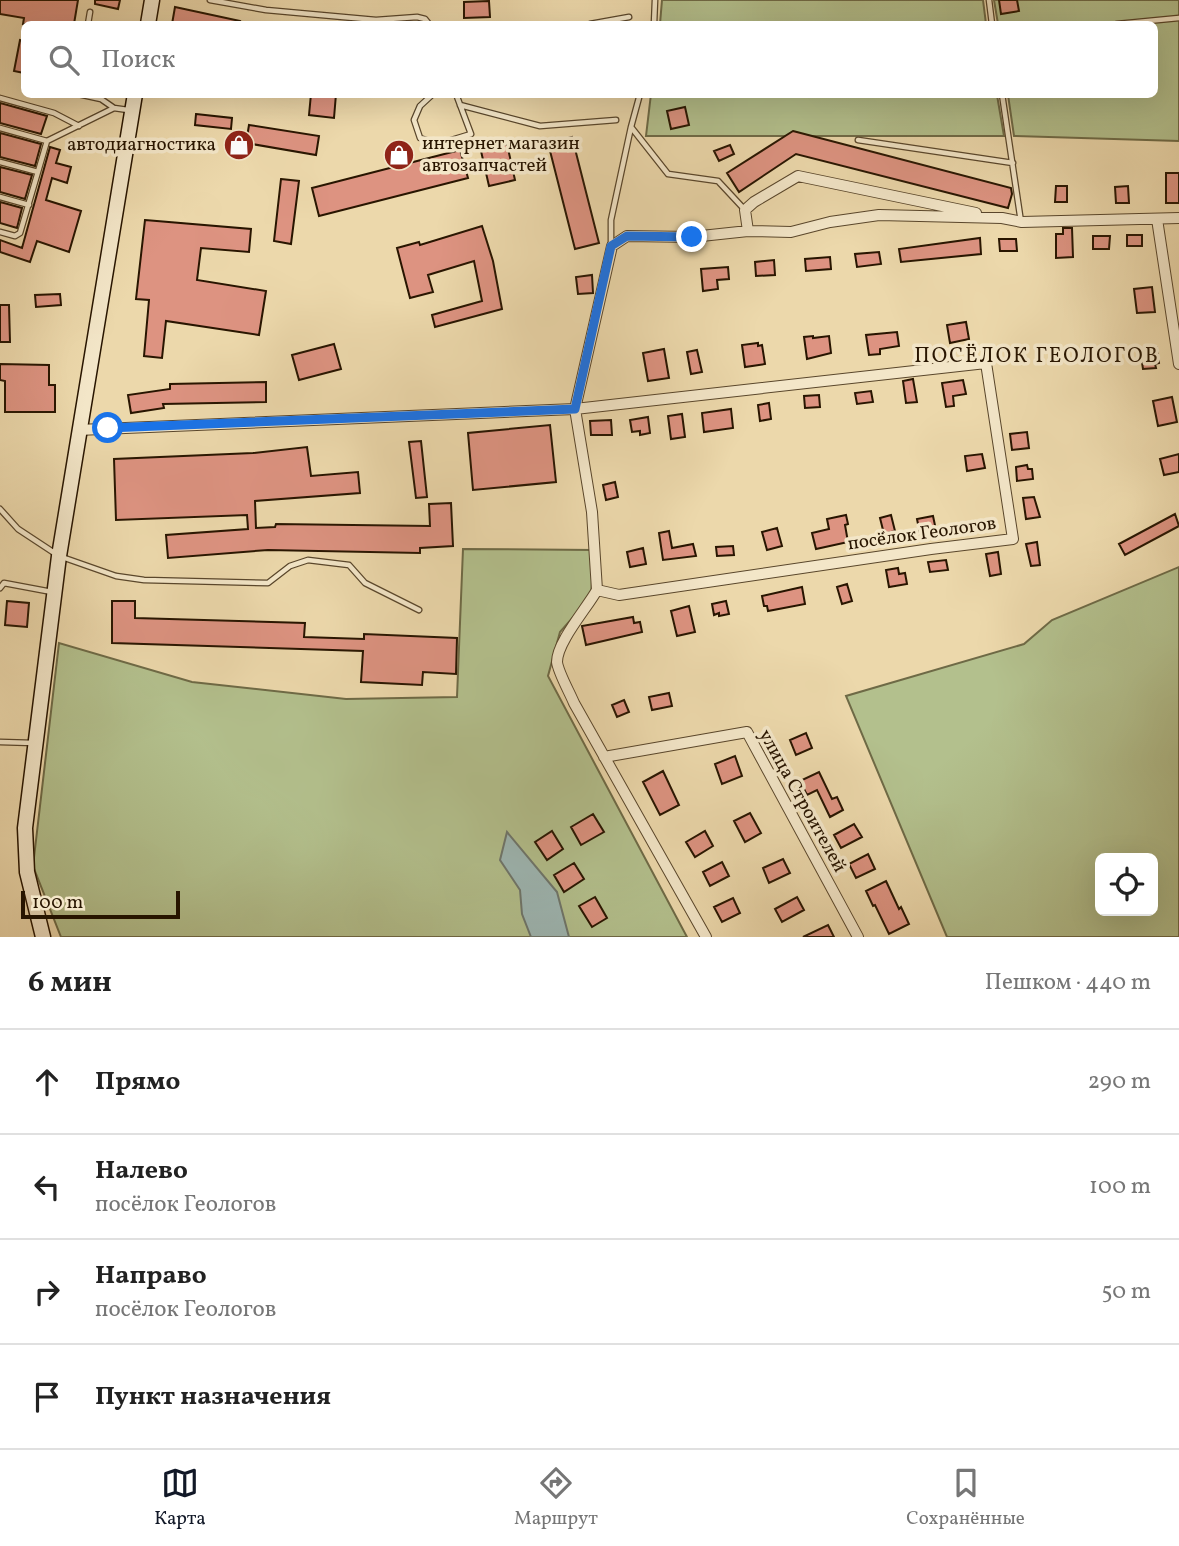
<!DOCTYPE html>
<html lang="ru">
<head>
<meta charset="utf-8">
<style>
  body { margin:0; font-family:Vollkorn,serif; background:#f2f2f2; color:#222 }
  .controls { position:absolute; right:21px; bottom:21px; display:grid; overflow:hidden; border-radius:10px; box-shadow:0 7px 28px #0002 }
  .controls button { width:63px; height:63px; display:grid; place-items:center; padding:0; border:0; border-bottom:2px solid #e0e0e0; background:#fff; color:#222; font:35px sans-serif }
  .scale { position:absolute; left:21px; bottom:18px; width:159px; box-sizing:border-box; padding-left:7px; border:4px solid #281500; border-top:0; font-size:19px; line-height:24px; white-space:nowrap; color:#281500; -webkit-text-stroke:5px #f3e6c8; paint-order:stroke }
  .stop { position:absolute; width:21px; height:21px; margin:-16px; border:5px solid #1a73e8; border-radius:50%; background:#fff }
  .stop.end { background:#1a73e8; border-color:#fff; box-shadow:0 2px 7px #0008 }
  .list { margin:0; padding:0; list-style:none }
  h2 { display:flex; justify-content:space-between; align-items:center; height:91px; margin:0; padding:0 28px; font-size:30px }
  h2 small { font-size:23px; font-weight:400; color:#767676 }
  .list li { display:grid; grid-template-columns:46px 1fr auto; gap:21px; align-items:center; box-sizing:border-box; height:105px; padding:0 28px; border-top:2px solid #e0e0e0 }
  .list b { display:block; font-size:26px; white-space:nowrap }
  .list p { margin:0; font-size:23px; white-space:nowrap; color:#767676 }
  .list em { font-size:23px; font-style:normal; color:#767676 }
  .icon { flex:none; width:38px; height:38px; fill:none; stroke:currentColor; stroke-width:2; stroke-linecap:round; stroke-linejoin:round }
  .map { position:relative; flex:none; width:1179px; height:937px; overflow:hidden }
  .search { position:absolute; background:#fff; box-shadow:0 7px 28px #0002; left:21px; right:21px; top:21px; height:77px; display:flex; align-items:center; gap:18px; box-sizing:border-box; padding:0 24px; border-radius:10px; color:#767676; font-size:26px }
  .sheet { height:511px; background:#fff }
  nav { display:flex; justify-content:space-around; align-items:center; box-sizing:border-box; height:98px; border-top:2px solid #e0e0e0; background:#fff; font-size:19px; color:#767676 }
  nav a { display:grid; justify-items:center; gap:4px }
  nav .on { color:#111827 }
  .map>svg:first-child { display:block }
</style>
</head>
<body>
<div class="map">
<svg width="1179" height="937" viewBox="0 0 1179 937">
  <rect width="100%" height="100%" fill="#ecd8ab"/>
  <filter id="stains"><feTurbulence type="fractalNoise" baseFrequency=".00286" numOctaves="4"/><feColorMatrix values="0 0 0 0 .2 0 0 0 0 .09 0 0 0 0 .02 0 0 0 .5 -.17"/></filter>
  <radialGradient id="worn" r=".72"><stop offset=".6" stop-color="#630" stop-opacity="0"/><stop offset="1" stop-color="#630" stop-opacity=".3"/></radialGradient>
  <path fill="#b3c08d" stroke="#6e6a46" stroke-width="2" fill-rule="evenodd" d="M662 0H983L986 24H660Z
    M994 0H1179V141L1014 136 1008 95 1154 94V24H998Z
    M651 94 997 95 1004 136H646Z
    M463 549 594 550 591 597 560 632 548 676 687 937H61L33 866 59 643 192 682 346 699 457 697Z
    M1179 567V937H947L846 696 1024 644 1052 620ZM1100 858H1153V911H1100Z"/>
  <path fill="#9db7b4" stroke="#6e766c" stroke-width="2" d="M507 832 557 892 569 937H531L522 914 520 890 500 860Z"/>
  <path fill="#dd9381" stroke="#281500" stroke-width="2" d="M0 0H78L74 24H23L24 18 0 14Z
    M95 0H120L118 9 95 4Z
    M999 0H1017L1019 11 1001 14Z
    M489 1 490 17 464 18V2Z
    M175 7 240 21 239 24H172Z
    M20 40 24 41V73L14 71Z
    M311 94H336L334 118 309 115Z
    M0 103 47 116 41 134 0 123Z
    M685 107 689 125 671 129 667 111Z
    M196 114 232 118 231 129 195 125Z
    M249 125 319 136 316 155 246 143Z
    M793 131 1011 188 1012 194 1008 208 796 154 739 192 727 173Z
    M0 133 41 144 35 166 0 157Z
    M572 137 599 243 575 249 548 143Z
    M507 144 515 180 489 186 481 151Z
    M730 145 734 154 719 161 714 151Z
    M50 147 60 150 56 163 71 167 67 183 52 178 46 200 81 211 69 252 37 241 30 262 0 252V240L22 248Z
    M460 150 468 178 319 216 312 188Z
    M0 167 32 175 25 199 0 192Z
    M1166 173H1179V203H1166Z
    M281 179 299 181 291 244 274 241Z
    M1056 186H1067V202H1055Z
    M1128 186 1129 203H1116L1115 187Z
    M0 202 22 208 17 228 0 223Z
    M145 220 251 229 249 252 201 248 197 280 266 291 259 335 166 321 162 358 144 356 149 300 136 299Z
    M482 226 493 261 502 309 435 327 432 315 482 301 474 261 428 275 433 292 410 298 397 248 419 242 420 245Z
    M1063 228H1072L1073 257 1056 258V234H1063Z
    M1127 235H1142V246H1127Z
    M1093 236H1110L1109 249H1093Z
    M980 238 981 254 901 262 899 249Z
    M999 239H1016L1017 251H1000Z
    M879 252 881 264 857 267 855 254Z
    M830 257 831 269 806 271 805 259Z
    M774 260 775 275 756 276 755 262Z
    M728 267 729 279 717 280 718 289 703 291 701 269Z
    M592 275 593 293 578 294 576 277Z
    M1152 287 1155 312 1137 313 1134 289Z
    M60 294 61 305 36 307 35 295Z
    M0 305H9L10 342H0Z
    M966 322 969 339 950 343 947 325Z
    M897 332 899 346 880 349V354L869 355 866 335Z
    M813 336V338L829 336 831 353 807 359 804 337Z
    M758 343V346L762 345 765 364 745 367 742 345Z
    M334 344 341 369 299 380 292 355Z
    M1157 347 1159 363 1155 364 1156 368 1143 369 1140 349Z
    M664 349 669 378 648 381 643 353Z
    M697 350 702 372 691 374 687 352Z
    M0 364 49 365V385H55V412H5V381L0 380Z
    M913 379 917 402 906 403 903 381Z
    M963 380 966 394 953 396 954 406 946 407 942 383Z
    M266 382V402L163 404 164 408 131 413 128 395 170 389V384Z
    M871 391 873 402 857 404 855 393Z
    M819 395 820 407 805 408 804 396Z
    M1172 397 1177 422 1158 426 1153 401Z
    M769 403 771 419 760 421 758 405Z
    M731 409 733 428 704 432 702 413Z
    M682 414 685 437 671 439 668 416Z
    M648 417 650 433 640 435V431L632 432 630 420Z
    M611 420 612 435H591L590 421Z
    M550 425 556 482 473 490 468 433Z
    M1027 432 1029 448 1012 450 1010 434Z
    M421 441 427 497 416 498 409 442Z
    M307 447 311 476 358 472 360 493 255 501 256 528 275 527 276 524 430 526 429 504 451 503 453 546 420 548V553L268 550 168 558 166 535 248 529 247 515 116 520 114 459 253 453Z
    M982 454 985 468 967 471 965 456Z
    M1179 454V472L1164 475 1160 459Z
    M1027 465 1028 469H1032L1033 479 1017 481 1016 467Z
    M615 482 618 497 606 500 603 485Z
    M1034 497 1040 517 1026 519 1023 498Z
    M1175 514 1179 526 1125 555 1119 544Z
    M846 515 848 524 845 525 848 542 816 549 812 533 829 529 827 519Z
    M891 515 895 531 884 534 880 518Z
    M933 516 936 530 920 534 917 519Z
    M777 528 782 546 767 550 762 532Z
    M669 531 672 548 693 544 696 556 663 560 659 533Z
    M1037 542 1040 565 1031 566 1026 544Z
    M733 546 734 555 717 556 716 547Z
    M643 548 646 564 630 567 627 552Z
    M998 552 1001 574 990 576 986 554Z
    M946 560 948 570 930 572 928 562Z
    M898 568 899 574 905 573 907 584 889 587 886 570Z
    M847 584 852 601 842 604 837 587Z
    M802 587 805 604 768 611 767 606H764L762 596Z
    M7 601 29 603 27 627 5 625Z
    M112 601H135V618L305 623 304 637 364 639V634L457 638 456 674 423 672 422 685 361 682 363 651 112 643Z
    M726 601 729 614 719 616V613L714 615 712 604Z
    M689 606 695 632 677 636 671 611Z
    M633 617 634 623 640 622 642 632 586 645 582 626Z
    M669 693 672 706 652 710 649 697Z
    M624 700 629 712 617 717 612 705Z
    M806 733 812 748 796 755 790 740Z
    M735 756 742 776 722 784 715 764Z
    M663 771 679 805 660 815 643 782Z
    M819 772 832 799 837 797 843 810 830 817 817 790 807 795 800 781Z
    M750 813 761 833 745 842 734 821Z
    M593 814 604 832 581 845 571 827Z
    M854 824 862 837 841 848 834 835Z
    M552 831 563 849 547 860 535 842Z
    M705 831 713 846 695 857 686 842Z
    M868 854 875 869 856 878 849 864Z
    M783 859 790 873 769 883 763 868Z
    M722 862 729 876 710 886 703 872Z
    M574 863 584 879 564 892 554 875Z
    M886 881 899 909 901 907 909 924 889 934 875 905 873 906 866 891Z
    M595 897 607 918 592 927 579 906Z
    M797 897 804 910 782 922 775 909Z
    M733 898 740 913 722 922 714 907Z
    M828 925 834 937H803Z"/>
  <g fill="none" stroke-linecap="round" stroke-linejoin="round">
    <g stroke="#59462b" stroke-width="7">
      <path id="lane" d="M210 0 266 10 376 20 417 17 425 19 429 24
        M989 0 992 24
        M88 24 90 12
        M590 24 629 17
        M654 24 655 0
        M1117 24 1179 18
        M78 94 101 99 114 108
        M433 94 420 106 414 120 420 138 438 144 471 134 456 94
        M640 94 631 127 668 174 718 181 745 210
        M1002 94 1021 222
        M0 98 54 113 79 126
        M460 105 540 126 616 120
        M0 128 47 141 114 108 128 110
        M858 140 1013 163
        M0 162 38 172
        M0 197 29 205
        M0 232 15 236 20 233 47 141
        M611 245V220L631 127
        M0 509 18 529 59 556 116 576 144 580 268 583 290 566 308 560 349 565 365 583 419 610
        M0 588 4 583 52 592
        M0 742 34 743"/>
    </g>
    <g stroke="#59462b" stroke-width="12">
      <path id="street" d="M1157 219 1179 364
        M748 231 745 210 754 202 798 176 976 213
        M78 430 575 409 986 363 1013 539 931 549 619 595 597 590 592 512 575 409 612 246 627 236 692 237 748 231 791 232 830 222 879 215 1002 218 1022 222 1179 218
        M597 590C587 608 557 642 557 662 558 672 570 693 574 703L706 937
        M604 757 747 732 858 937"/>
    </g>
    <g stroke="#281500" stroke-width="17">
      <path id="secondary" d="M148 24 152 0
        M43 937 27 872 25 828 59 556 135 94"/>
    </g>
    <use href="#lane" stroke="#f3e6c8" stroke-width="4.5"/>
    <use href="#street" stroke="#f3e6c8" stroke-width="10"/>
    <use href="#secondary" stroke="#f3e6c8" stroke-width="14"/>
  </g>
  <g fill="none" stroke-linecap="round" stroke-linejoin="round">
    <path stroke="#1a73e8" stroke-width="9" d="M108 428 575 409 611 246 627 236 692 237"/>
  </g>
  <defs>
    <g id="shop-disc" transform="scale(1.575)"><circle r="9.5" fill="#8f2418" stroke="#f3e6c8"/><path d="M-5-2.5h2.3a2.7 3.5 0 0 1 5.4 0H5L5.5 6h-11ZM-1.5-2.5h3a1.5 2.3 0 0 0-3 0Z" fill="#fff"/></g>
  </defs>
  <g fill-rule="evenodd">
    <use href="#shop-disc" x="239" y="145"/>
    <use href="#shop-disc" x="399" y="155"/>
  </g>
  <g text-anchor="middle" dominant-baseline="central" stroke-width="7" stroke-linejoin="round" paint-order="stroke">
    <g font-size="19" fill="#281500" stroke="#f3e6c8" text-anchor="start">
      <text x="422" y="144">интернет магазин<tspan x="422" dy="22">автозапчастей</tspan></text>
      <text x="216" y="145" text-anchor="end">автодиагностика</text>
    </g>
    <g font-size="19" fill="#281500" stroke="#f3e6c8">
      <text transform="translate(922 534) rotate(-8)">посёлок Геологов</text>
      <text transform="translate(802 801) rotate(61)">улица Строителей</text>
    </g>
    <g font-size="21" letter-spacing="2" fill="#281500" stroke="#f3e6c8">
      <text x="1037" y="356">ПОСЁЛОК ГЕОЛОГОВ</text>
    </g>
  </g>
  <rect width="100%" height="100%" filter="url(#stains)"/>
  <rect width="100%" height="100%" fill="url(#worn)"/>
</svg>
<div class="controls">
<button><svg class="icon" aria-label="locate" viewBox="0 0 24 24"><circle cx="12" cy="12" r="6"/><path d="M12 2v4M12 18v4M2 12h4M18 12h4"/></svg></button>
</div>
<div class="scale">100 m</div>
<div class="stop" style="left:108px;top:428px"></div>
<div class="stop end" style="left:692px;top:237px"></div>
<div class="search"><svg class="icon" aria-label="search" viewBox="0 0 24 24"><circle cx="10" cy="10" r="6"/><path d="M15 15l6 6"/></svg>Поиск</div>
</div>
<section class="sheet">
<h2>6 мин<small>Пешком · 440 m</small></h2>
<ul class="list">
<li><svg class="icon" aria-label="ahead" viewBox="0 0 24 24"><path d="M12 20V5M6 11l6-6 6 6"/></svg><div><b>Прямо</b></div><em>290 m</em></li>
<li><svg class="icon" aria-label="left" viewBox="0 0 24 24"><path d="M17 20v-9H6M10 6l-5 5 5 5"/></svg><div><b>Налево</b><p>посёлок Геологов</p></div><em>100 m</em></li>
<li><svg class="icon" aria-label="right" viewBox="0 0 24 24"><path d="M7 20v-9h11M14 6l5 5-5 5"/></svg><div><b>Направо</b><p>посёлок Геологов</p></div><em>50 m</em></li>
<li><svg class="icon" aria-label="arrive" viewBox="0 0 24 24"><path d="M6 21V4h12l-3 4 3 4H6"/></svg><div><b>Пункт назначения</b></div></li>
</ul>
</section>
<nav>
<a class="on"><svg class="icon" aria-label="map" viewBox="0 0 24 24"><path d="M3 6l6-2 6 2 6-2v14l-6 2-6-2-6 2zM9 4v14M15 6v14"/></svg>Карта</a>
<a><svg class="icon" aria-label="directions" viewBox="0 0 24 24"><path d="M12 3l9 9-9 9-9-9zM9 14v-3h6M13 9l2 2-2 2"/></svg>Маршрут</a>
<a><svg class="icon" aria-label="saved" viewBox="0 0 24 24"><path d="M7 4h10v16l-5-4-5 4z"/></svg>Сохранённые</a>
</nav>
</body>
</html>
